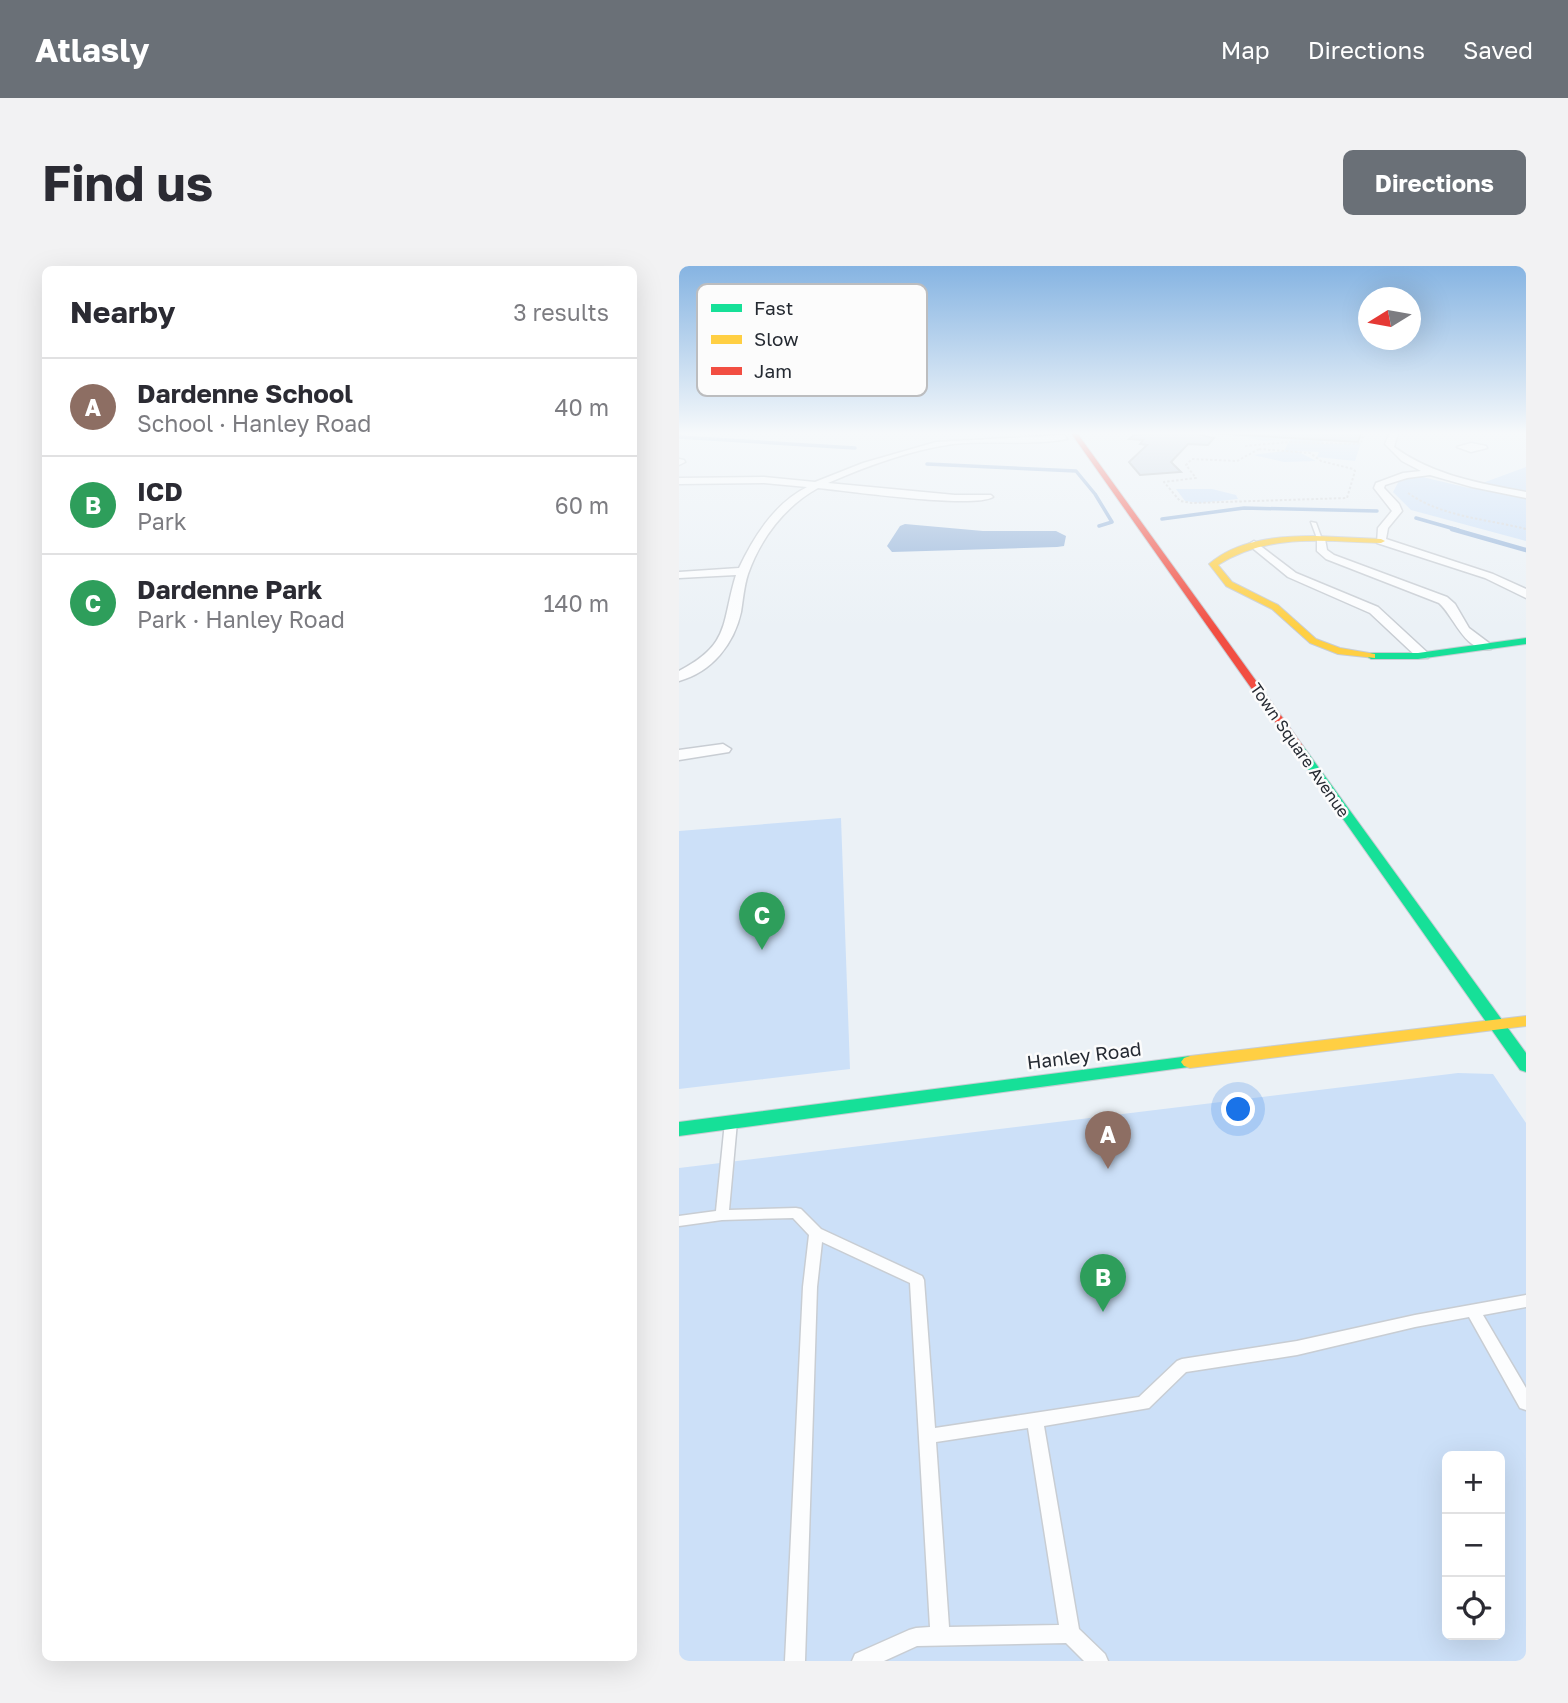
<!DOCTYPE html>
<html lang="en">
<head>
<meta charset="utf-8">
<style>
  body { margin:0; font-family:"Golos Text",sans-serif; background:#f2f2f3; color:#2b2b33 }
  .controls { position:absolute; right:21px; bottom:21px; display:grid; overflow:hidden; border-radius:10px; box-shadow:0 7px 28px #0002 }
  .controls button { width:63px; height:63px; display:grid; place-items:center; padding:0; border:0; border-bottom:2px solid #e1e1e2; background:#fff; color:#2b2b33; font:35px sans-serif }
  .compass { position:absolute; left:679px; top:21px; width:63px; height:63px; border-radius:50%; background:#fff; box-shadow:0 7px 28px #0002; rotate:259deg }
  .you { position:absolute; left:560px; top:844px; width:24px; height:24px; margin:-18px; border:5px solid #fff; border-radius:50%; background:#1a73e8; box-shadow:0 0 0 10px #1a73e833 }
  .badge { display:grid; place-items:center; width:46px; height:46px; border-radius:50%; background:#6a7077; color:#fff; font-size:23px; font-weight:700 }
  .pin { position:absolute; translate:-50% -58px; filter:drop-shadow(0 2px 4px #0008) }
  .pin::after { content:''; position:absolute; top:37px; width:24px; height:21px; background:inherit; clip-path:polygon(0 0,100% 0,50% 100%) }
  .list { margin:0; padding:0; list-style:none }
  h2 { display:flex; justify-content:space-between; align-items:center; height:91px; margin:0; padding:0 28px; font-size:30px }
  h2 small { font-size:23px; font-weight:400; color:#7c7c81 }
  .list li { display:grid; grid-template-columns:46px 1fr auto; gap:21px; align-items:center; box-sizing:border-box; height:98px; padding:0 28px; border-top:2px solid #e1e1e2 }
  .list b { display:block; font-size:26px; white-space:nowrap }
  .list p { margin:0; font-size:23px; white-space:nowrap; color:#7c7c81 }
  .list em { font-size:23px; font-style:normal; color:#7c7c81 }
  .icon { flex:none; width:38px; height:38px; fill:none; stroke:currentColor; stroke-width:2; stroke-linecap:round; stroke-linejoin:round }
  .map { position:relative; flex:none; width:847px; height:1395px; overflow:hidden; border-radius:10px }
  header { display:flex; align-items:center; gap:42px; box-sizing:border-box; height:98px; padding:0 35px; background:#6a7077; color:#fff }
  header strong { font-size:33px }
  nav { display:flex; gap:38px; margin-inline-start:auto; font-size:24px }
  .intro { display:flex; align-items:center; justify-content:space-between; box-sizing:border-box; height:168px; padding:0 42px }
  h1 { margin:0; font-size:49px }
  .button { padding:18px 32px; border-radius:10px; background:#6a7077; color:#fff; font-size:24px; font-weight:700 }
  main { display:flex; gap:42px; padding:0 42px }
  aside { flex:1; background:#fff; border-radius:10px; box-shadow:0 7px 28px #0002 }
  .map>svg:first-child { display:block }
</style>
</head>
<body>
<header>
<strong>Atlasly</strong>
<nav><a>Map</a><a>Directions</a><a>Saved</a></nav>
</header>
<div class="intro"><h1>Find us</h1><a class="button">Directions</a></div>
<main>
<aside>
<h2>Nearby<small>3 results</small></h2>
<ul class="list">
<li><span class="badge" style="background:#8d6e63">A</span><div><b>Dardenne School</b><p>School · Hanley Road</p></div><em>40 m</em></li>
<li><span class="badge" style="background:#2e9e5b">B</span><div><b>ICD</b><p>Park</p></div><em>60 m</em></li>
<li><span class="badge" style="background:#2e9e5b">C</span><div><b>Dardenne Park</b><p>Park · Hanley Road</p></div><em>140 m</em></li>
</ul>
</aside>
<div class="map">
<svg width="847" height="1395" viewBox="0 0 847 1395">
  <rect width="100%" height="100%" fill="#ebf1f6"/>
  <path fill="#cce0f8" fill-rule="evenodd" d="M560 169 644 174 643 178 682 177 676 195 638 191 640 186 618 185 637 195 605 196 574 189 605 185 612 172 584 175Z
    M847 201V275L732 244 714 226 720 215 739 210 790 222Z
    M497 223H533L557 229 559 233 521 237 506 235Z
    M162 552 171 803 0 823V565Z
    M779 807 814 808 847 857V1395H0V902ZM768 1190H821V1369H768Z"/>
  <path fill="#94b3d9" d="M226 258 304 265H377L387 270 385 280 378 281 213 286 208 280 221 260Z"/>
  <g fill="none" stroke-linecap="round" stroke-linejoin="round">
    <path stroke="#94b3d9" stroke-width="3.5" d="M0 171 176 182
      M248 198 397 205 416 228 433 256 420 260
      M737 252 779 264
      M483 253 565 242 698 245"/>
    <path stroke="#94b3d9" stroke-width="4.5" d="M773 263 847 284"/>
  </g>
  <path fill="#c9d4e1" stroke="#b1b7bc" stroke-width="2" d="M472 167H524L522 169 535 172 529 179 509 178 492 196 502 206 461 209 450 196 468 179 461 178 464 174 450 173 455 169Z
    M531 167H682L679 176Z"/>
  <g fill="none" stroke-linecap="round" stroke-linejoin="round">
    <g stroke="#c8cdd3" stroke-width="3">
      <path id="lane" d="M632 256 637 257 644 276 639 275Z
        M52 852 56 853 58 856 50 944 117 942 122 943 142 963 243 1010 245 1014 256 1162 460 1131 498 1095 503 1093 618 1075 736 1049 847 1029V1041L804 1049 847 1122V1144L841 1142 790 1051 736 1061 618 1089 507 1106 470 1142 365 1160 400 1363 426 1388 429 1395H405L387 1377 238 1380 205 1395H173L176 1388 230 1364 237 1362 251 1361 231 1017 143 976 138 1021 126 1395H106L124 1021 130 969 114 952 43 954 0 960V950L37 945 46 856 48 853ZM349 1162 380 1359 270 1361 257 1176Z"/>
    </g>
    <g stroke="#c8cdd3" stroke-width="3">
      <path id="street" d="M711 167H719L715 181C755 210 800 217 847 226V232L793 221 751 209 728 212 706 219 705 222 720 238 723 245 709 262 707 273 814 308 847 323V332L806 312 698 277 699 262 713 245 695 222 697 217 724 207 742 205 723 195 706 178Z
        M385 169 388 173C350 180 312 174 274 178 231 184 188 200 149 217L276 229H312L314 231C294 243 169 225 139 222 106 240 81 273 69 308 65 320 64 334 62 346 55 378 33 406 0 415V405C52 378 42 358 57 309L0 312V306L60 302C75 270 96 237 128 221L85 217 0 218V212L85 211 136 216 184 197 257 176Z
        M792 177 807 180 808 182 792 186 778 181Z
        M0 193 5 194 6 196 0 199Z
        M638 273H646L648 284 655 289 768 331 776 338 790 362 814 380 812 383C786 387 775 350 760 337L647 293 638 285Z
        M575 275 617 307 699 341 751 389 749 392H739L691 347 609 311 571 280 570 278Z
        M44 478 52 483 50 486 0 494V484Z"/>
    </g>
    <g stroke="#c8cdd3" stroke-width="2">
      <path id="fast" d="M847 372V378L739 393H692L687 390 692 387H739Z
        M620 478 624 480 847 787V806L841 804 614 482Z
        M511 790 517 792 520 796 517 800 0 870V856Z"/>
    </g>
    <g stroke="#c8cdd3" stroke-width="2">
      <path id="slow" d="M637 270 702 273 706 275 702 277C645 275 589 267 539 299L553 316 599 339 637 373 661 382 696 388V392L659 388 631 377 593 343 547 320 530 298C559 273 600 270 637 270Z
        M847 750V760L511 802 505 800 502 796 505 792 511 790Z"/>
    </g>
    <g stroke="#c8cdd3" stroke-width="2">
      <path id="jam" d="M392 167H398L624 480V484H616Z"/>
    </g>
    <path stroke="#d2d4d7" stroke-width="2" stroke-dasharray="2.5 2" stroke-linecap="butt" d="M566 180 610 176 678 178 682 177 685 167
      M580 183 631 187 642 195 674 203 676 205 668 232 513 237 501 235 485 216 517 212 507 199 513 193 558 195Z
      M729 227C763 251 808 253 847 263"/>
    <use href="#lane" fill="#fcfdfe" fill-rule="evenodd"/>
    <use href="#street" fill="#fcfdfe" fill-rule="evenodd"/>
    <use href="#fast" fill="#16e098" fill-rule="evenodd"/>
    <use href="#slow" fill="#ffcf43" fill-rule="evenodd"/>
    <use href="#jam" fill="#f24e42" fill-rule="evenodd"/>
  </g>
  <linearGradient id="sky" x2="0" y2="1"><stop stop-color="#86b4e2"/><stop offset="0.46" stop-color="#f6f9fb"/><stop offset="1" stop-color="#f6f9fb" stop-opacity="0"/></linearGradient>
  <rect width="847" height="363" fill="url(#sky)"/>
  <g text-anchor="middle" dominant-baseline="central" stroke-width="5" stroke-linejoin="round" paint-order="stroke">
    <g font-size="16" fill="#252a32" stroke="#fcfcfc">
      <text transform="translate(621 484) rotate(55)">Town Square Avenue</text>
    </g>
    <g font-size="19" fill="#252a32" stroke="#fcfcfc">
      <text transform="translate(405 789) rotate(-7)">Hanley Road</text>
    </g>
  </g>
  <rect x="18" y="18" width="230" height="112" rx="10" fill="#fcfcfc" stroke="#bcbdbf" stroke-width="2"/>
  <rect x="32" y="38" width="31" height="8" fill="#16e098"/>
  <rect x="32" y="69" width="31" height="9" fill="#ffcf43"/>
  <rect x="32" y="101" width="31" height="8" fill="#f24e42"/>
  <g font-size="19" fill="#252a32">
    <text x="75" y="49">Fast</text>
    <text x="75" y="80">Slow</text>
    <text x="75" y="112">Jam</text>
  </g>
</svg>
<div class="controls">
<button>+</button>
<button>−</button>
<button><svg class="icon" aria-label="locate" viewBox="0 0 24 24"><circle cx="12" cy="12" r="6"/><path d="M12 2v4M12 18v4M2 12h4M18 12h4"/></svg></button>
</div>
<svg class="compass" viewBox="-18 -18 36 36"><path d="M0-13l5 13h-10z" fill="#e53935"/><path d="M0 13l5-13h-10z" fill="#7c7c81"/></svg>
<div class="you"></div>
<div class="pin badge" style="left:429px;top:903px;background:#8d6e63">A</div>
<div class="pin badge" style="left:424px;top:1046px;background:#2e9e5b">B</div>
<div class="pin badge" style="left:83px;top:684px;background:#2e9e5b">C</div>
</div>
</main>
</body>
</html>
